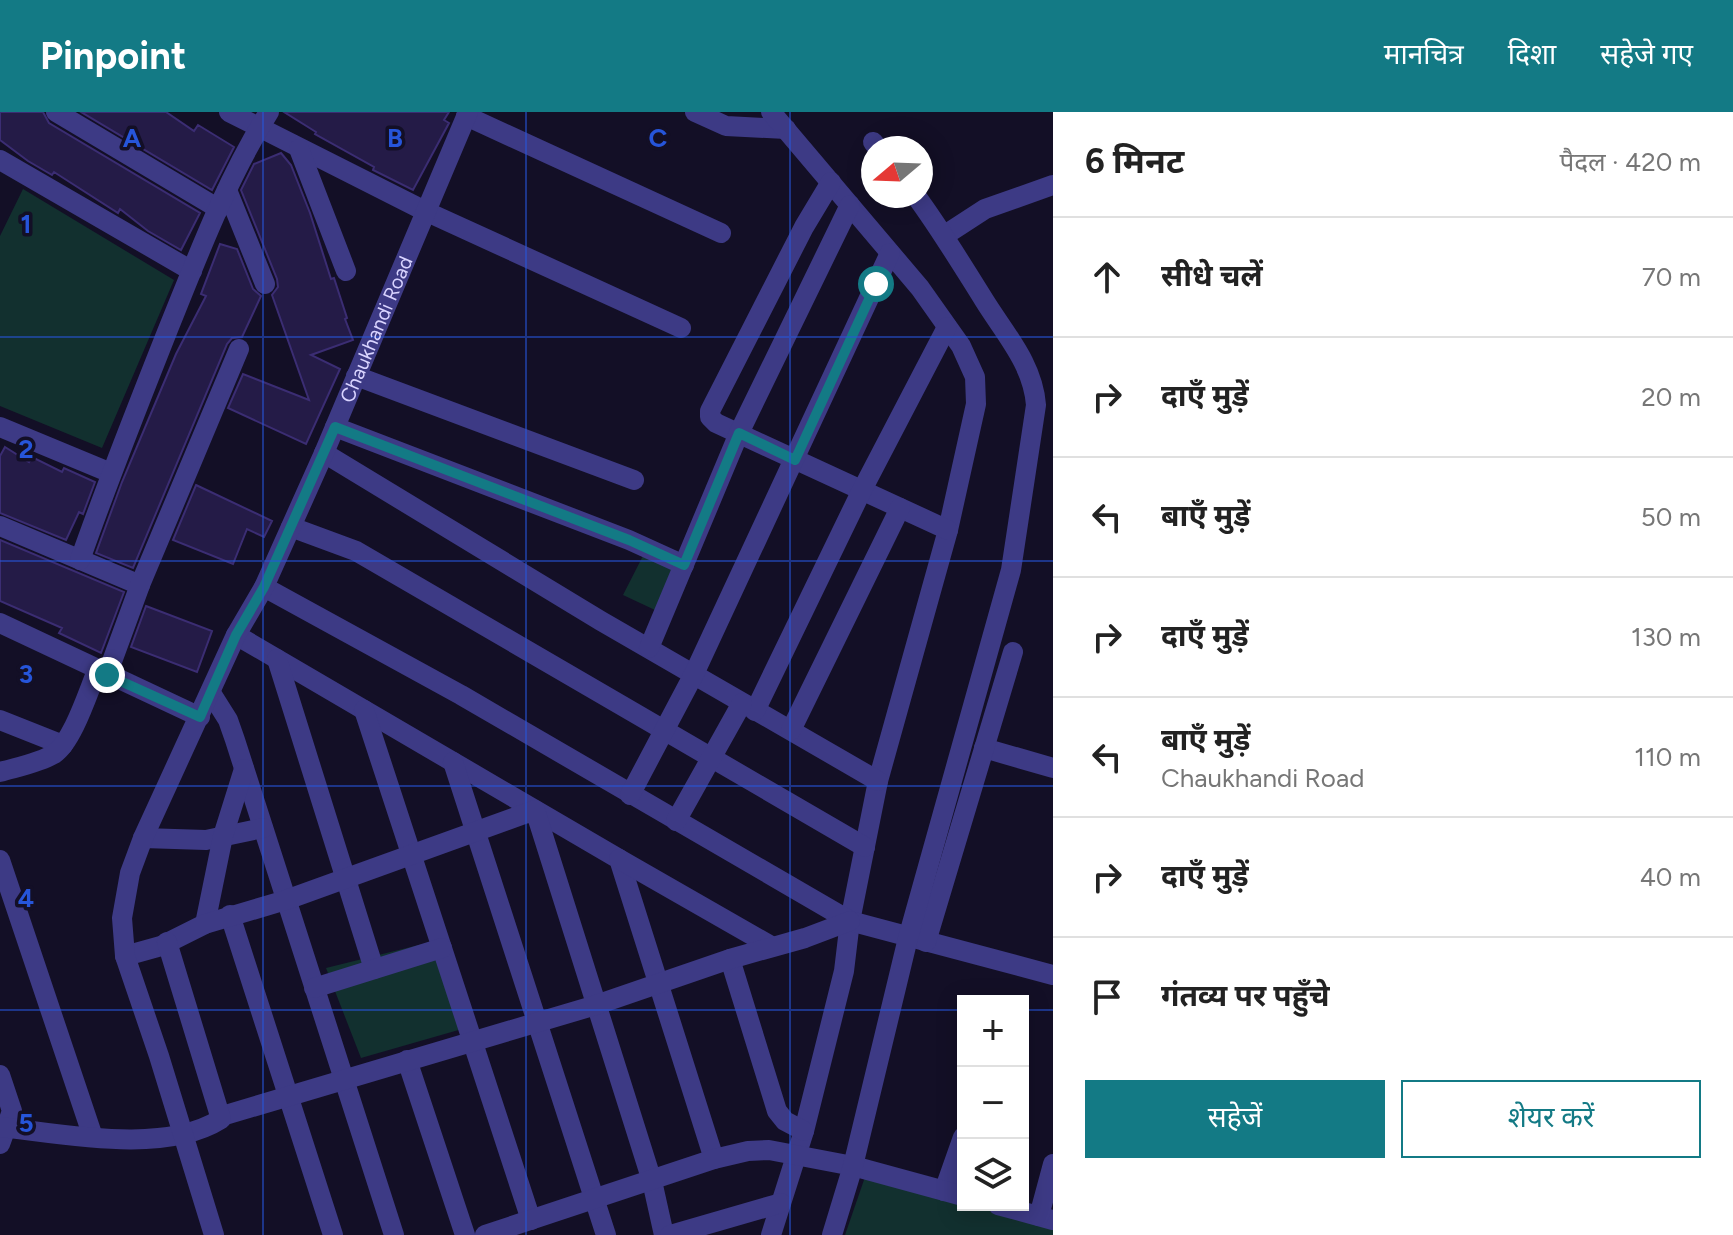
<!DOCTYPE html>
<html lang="hi">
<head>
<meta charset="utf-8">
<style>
  body { margin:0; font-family:Figtree,"Noto Sans Devanagari",sans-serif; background:#f6f6f6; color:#222 }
  .controls { position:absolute; right:24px; bottom:24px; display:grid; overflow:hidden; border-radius:0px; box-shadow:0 4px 20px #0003 }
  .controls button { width:72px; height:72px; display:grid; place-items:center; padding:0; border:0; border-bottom:2px solid #e0e0e0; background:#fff; color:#222; font:40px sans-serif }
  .compass { position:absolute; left:861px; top:24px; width:72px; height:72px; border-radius:50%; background:#fff; box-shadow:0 4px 20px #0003; rotate:251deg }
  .stop { position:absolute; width:24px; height:24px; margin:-18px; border:6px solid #137a85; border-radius:50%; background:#fff }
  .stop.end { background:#137a85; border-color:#fff; box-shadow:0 2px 8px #0008 }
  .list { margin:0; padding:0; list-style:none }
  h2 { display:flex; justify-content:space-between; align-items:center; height:104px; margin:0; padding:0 32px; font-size:34px }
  h2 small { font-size:26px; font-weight:400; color:#767676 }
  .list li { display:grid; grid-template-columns:52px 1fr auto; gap:24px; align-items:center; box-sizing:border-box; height:120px; padding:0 32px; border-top:2px solid #e0e0e0 }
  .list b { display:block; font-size:30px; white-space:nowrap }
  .list p { margin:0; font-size:26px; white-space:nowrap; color:#767676 }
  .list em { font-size:26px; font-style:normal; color:#767676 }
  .actions { display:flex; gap:16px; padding:24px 32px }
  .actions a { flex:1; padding:18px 0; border:2px solid #137a85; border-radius:0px; text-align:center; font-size:28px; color:#137a85 }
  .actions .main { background:#137a85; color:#fff }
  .icon { flex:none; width:44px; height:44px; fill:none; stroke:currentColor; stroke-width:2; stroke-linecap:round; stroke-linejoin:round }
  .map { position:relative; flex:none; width:1053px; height:1123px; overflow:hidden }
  header { display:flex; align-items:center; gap:48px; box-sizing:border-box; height:112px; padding:0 40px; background:#137a85; color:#fff }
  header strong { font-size:38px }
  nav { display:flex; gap:44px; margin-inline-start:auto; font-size:28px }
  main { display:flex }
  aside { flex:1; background:#fff }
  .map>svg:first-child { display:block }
</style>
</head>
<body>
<header>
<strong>Pinpoint</strong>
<nav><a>मानचित्र</a><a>दिशा</a><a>सहेजे गए</a></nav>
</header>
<main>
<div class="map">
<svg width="1053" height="1123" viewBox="0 0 1053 1123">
  <rect width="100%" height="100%" fill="#130f26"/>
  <path fill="#12302f" d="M23 77 174 168 102 336 0 294V124Z
    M649 432 679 446 655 498 623 483Z
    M439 828 469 915 361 946 326 856Z
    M865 1065 1053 1116V1123H845Z"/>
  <path fill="#241b47" stroke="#3b2d73" stroke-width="2" d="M0 0H43L49 11 200 101 181 138 148 119 120 97 118 101 54 60 52 63 28 49 0 28Z
    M81 0H166L194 19 198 13 234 35 212 78Z
    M284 0H449L444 8 449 11 413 78 373 58 374 55 315 22 316 20Z
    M281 41 291 53 310 101 331 167 334 166 347 206 345 207 353 228 311 243 340 257 306 332 228 296 243 262 309 288 272 183 278 175 277 167 241 78 254 52Z
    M220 132 237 137 253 177 261 184 242 225 232 226 227 232 133 456 96 441 122 370 176 242 206 184 201 182Z
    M5 335 29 350 32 345 62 360 64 356 95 370 83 402 79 400 66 428 0 401V344Z
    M196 373 272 409 264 425 247 417 233 452 173 428Z
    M0 428 124 480 101 541 59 521 62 516 0 489Z
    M146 494 212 519 197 560 131 535Z"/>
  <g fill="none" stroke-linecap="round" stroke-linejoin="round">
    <g stroke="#3d3a85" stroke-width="20">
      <path d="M56 0 219 97"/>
      <path d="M229 0 425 99 681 216"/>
      <path d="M695 0 726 14 786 17"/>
      <path d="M771 0 920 176 961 234 975 265 976 292 948 418 878 669 850 809 844 859 804 1019 771 1123"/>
      <path d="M466 4 721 121"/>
      <path d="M873 30 878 36"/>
      <path d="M299 37 346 159"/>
      <path d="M0 48 192 159"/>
      <path d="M831 70 804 115 710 299V305L716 311 948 418"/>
      <path d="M227 78 265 172"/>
      <path d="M945 123 985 97 1053 73"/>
      <path d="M356 264 634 368"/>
      <path d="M0 315 111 361"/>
      <path d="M335 315 629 428 684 453"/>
      <path d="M324 341 601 509 878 669"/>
      <path d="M0 414 140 473"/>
      <path d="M291 415 356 439 865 735"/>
      <path d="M80 448C107 371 137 296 167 220 197 146 226 68 269 0"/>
      <path d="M264 475 461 583 850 809 1053 863"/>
      <path d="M0 511 200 605"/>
      <path d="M236 523 619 747 714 1047"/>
      <path d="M649 536 739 321 850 93"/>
      <path d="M277 547 374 857"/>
      <path d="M107 563 140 473 239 237"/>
      <path d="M211 581 228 608 235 628 394 1123"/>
      <path d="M364 598 531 1108"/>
      <path d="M755 599 861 380 947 215"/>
      <path d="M0 608 63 633"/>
      <path d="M791 618 900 396"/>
      <path d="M984 636 1053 656"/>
      <path d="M453 650 606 1123"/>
      <path d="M0 660C17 655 39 651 54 642 73 629 88 580 97 559"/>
      <path d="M630 683 694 562 890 141"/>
      <path d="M676 709 742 591"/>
      <path d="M143 726 206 728 263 716"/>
      <path d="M619 747 771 834"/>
      <path d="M0 748 93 1025"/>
      <path d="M230 803 333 1123"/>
      <path d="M205 812 223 724 244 657"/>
      <path d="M926 830 1013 540"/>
      <path d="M125 844 161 834 205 812 286 788 535 698 652 1069 664 1123"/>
      <path d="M730 847 777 999 785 1009 804 1019"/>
      <path d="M314 876 442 836"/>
      <path d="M407 948 465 1123"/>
      <path d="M0 963 12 999 0 1032"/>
      <path d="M222 1004 596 893 730 847 805 826 850 809"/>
      <path d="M0 1015C64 1022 164 1043 221 1007L167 830"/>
      <path d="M944 1079 963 1025"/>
      <path d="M998 1093 1053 1108"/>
      <path d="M1039 1104 1053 1052"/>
      <path id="s1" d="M214 1123 159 944 125 844 122 806 130 761 143 726 236 523 264 475 324 341 468 0"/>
      <path d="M485 1123 714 1047 748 1039 769 1038 853 1054 963 1084"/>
      <path d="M670 1123 781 1091"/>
      <path d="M832 1123 853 1054 908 826 1011 458 1036 293C1033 252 1005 222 984 188 962 153 941 118 916 84"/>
    </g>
  </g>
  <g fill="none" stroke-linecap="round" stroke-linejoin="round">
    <path stroke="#137a85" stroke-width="10" d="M107 563 200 605 236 523 264 475 335 315 629 428 684 453 739 321 795 348 876 172"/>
  </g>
  <path fill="none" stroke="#2655da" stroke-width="2" stroke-opacity="0.55" d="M263 0V1123M526 0V1123M790 0V1123M0 225H1053M0 449H1053M0 674H1053M0 898H963M1023 898H1053"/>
  <g text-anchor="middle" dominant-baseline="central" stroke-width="7" stroke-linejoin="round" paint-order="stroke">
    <g font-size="20" fill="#d9d4ff" stroke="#130f26">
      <text stroke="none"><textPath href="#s1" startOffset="974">Chaukhandi Road</textPath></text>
    </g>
  </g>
  <g font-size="26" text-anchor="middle" font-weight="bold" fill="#2655da" stroke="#130f26" stroke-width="7" stroke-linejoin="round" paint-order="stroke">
    <text x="132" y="35">A</text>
    <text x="395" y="35">B</text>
    <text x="658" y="35">C</text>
    <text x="26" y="121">1</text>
    <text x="26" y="346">2</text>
    <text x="26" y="571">3</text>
    <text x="26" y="795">4</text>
    <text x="26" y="1020">5</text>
  </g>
</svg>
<div class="controls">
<button>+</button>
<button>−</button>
<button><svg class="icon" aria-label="layers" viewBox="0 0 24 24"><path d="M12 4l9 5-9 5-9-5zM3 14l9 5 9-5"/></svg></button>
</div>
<svg class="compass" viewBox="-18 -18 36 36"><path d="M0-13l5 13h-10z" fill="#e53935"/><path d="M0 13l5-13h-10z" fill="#767676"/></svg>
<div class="stop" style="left:876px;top:172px"></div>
<div class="stop end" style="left:107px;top:563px"></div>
</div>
<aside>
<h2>6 मिनट<small>पैदल · 420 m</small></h2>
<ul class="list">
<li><svg class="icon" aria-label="ahead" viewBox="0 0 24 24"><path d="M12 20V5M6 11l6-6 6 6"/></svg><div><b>सीधे चलें</b></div><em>70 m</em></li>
<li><svg class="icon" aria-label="right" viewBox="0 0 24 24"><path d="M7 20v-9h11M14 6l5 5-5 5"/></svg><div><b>दाएँ मुड़ें</b></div><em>20 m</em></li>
<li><svg class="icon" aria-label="left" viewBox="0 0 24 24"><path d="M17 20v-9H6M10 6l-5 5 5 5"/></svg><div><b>बाएँ मुड़ें</b></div><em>50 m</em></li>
<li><svg class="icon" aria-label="right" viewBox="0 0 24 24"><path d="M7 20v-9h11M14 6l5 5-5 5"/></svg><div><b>दाएँ मुड़ें</b></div><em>130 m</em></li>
<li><svg class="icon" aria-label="left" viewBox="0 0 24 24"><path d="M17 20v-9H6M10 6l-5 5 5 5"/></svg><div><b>बाएँ मुड़ें</b><p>Chaukhandi Road</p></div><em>110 m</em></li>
<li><svg class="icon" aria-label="right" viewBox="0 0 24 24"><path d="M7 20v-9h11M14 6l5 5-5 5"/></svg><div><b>दाएँ मुड़ें</b></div><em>40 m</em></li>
<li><svg class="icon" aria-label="arrive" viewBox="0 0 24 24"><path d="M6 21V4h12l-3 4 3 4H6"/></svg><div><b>गंतव्य पर पहुँचे</b></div></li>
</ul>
<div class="actions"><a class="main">सहेजें</a><a>शेयर करें</a></div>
</aside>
</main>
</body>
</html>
